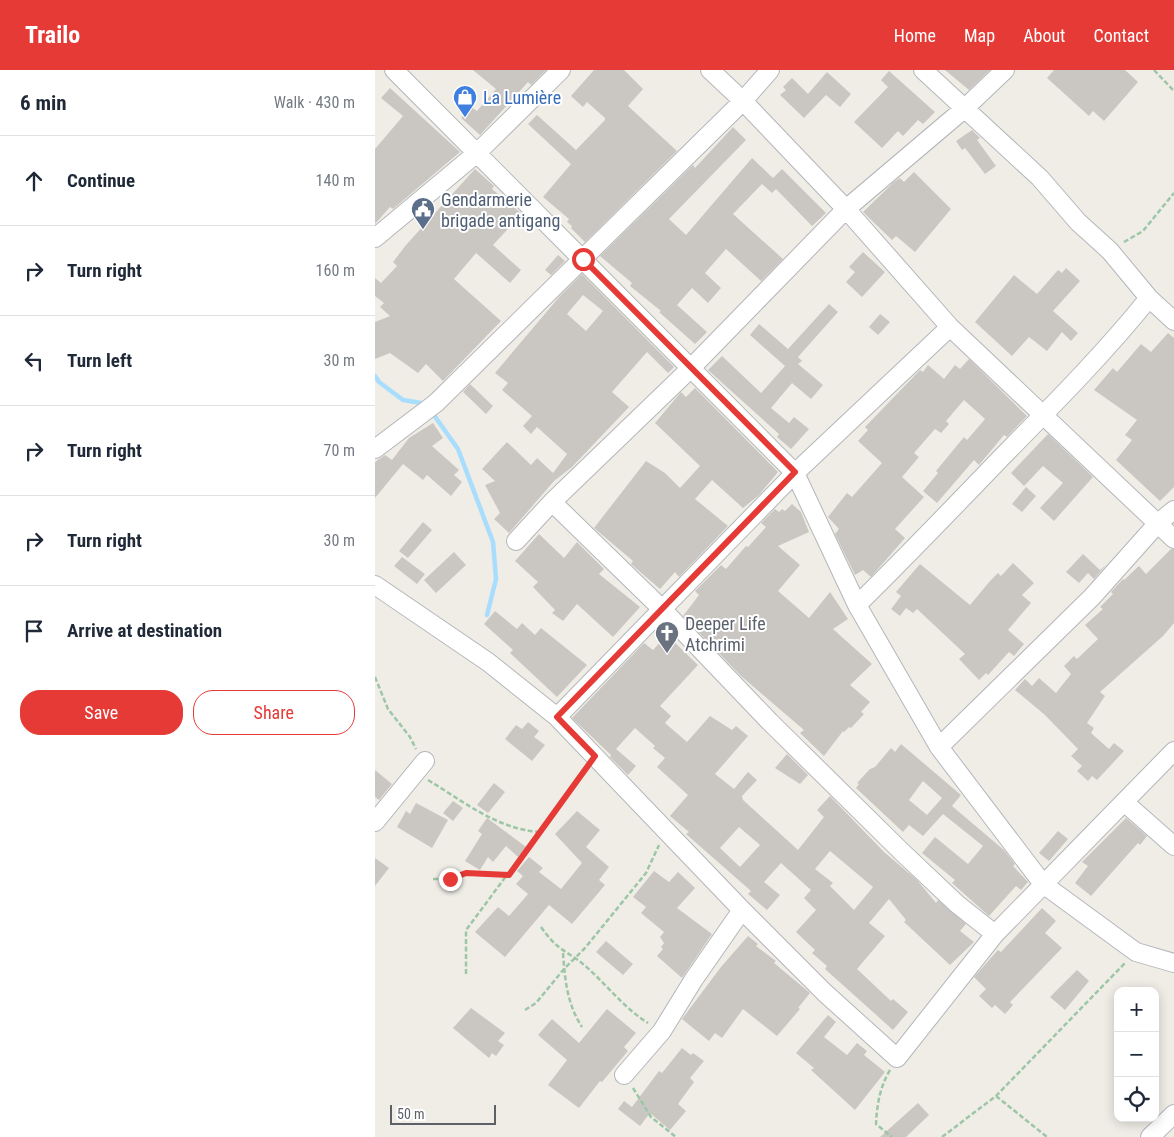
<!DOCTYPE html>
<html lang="en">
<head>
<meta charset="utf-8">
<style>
  body { margin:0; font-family:"Roboto Condensed",sans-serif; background:#f6f6f7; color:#1f2937 }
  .controls { position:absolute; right:15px; bottom:15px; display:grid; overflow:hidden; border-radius:10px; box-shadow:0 2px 12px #0003 }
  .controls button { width:45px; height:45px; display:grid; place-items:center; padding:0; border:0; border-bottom:1px solid #e0e1e3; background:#fff; color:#1f2937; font:25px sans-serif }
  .scale { position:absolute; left:15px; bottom:12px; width:106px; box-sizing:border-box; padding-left:5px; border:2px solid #5d6166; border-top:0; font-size:14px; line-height:18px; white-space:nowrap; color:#5d6166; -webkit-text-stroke:4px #fff; paint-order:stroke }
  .stop { position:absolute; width:15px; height:15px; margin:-11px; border:4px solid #e53a36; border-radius:50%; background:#fff }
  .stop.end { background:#e53a36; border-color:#fff; box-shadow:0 1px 5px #0008 }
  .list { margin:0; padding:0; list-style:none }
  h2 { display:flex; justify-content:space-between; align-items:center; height:65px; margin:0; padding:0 20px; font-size:21px }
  h2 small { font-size:16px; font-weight:400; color:#747a83 }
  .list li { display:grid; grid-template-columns:32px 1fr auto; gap:15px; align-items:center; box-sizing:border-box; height:90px; padding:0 20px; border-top:1px solid #e0e1e3 }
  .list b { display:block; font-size:19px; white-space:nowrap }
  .list em { font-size:16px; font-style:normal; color:#747a83 }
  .actions { display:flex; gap:10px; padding:15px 20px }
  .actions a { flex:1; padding:11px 0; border:1px solid #e53a36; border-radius:20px; text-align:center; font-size:18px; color:#e53a36 }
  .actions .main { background:#e53a36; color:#fff }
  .icon { flex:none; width:28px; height:28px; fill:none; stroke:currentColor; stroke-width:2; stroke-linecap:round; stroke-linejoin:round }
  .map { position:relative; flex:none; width:799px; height:1067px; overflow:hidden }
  header { display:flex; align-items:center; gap:30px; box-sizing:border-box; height:70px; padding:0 25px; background:#e53a36; color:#fff }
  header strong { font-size:24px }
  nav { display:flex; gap:28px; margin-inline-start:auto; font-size:18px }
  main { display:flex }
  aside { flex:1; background:#fff }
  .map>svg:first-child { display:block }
</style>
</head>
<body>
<header>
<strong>Trailo</strong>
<nav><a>Home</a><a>Map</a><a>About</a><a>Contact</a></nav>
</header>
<main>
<aside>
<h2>6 min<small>Walk · 430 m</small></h2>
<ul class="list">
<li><svg class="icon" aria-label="ahead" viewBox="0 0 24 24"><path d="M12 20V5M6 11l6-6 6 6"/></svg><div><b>Continue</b></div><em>140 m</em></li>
<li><svg class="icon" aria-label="right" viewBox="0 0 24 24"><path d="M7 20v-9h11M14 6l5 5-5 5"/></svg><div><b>Turn right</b></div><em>160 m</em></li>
<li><svg class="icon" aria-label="left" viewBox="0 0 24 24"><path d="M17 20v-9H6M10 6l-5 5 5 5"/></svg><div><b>Turn left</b></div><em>30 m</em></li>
<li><svg class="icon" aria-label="right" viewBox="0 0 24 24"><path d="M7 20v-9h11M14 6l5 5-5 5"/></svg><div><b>Turn right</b></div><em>70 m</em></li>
<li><svg class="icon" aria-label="right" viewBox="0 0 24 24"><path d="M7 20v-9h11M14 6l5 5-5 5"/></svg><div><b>Turn right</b></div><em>30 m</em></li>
<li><svg class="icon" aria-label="arrive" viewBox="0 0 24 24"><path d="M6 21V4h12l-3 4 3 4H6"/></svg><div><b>Arrive at destination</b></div></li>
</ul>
<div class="actions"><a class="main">Save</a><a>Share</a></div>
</aside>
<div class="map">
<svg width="799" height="1067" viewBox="0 0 799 1067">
  <rect width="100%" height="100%" fill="#efede6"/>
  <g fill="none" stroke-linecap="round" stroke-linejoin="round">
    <path stroke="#a8ddfd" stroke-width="4.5" d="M0 306 4 312 28 330 52 334
      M56 341 83 379 118 472 121 509 112 545"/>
  </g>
  <path fill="#cac7c3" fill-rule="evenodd" d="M98 0H171L156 15 153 12 105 65 86 48 96 37 102 41 121 19Z
    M219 0H249L268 19 253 36 302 81 210 172 196 158 197 156 192 152 194 149 168 127 196 94 153 54 162 45 201 80 230 50V48L212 32 208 37 196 26Z
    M570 0H615L594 20Z
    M679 0H750L763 12 729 51 718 41 714 46 672 8Z
    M514 1 560 42 548 54 543 50 528 66 523 61 507 78 479 52 513 17 506 10Z
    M452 2 476 24 465 37 451 25 429 48 405 25 411 20 408 17 417 8 433 24Z
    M15 18 85 82 18 139 15 137 0 154V79L28 46 6 28Z
    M358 57 371 70 294 149 311 165 377 88 398 108 407 99 451 143 437 156 401 119 397 123 387 114 358 144 408 189 386 211 351 179 330 203 346 218 333 233 317 218 302 235 332 262 320 274 284 242 286 241 255 216 257 213 225 186 318 95 320 98Z
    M597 60 605 68 602 70 621 96 610 104 590 78 587 80 581 71Z
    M100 99 119 116 117 119 147 144 118 175 146 200 135 213 101 183 79 209 126 251 68 311 51 294 43 303 15 283 0 289V252L15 246 5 237 9 233 0 226V208L6 213 22 196 18 192 31 175Z
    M539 102 576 139 540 182 521 166 517 170 488 142 519 112 525 108 529 112Z
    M488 182 510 202 487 227 471 212 480 202 474 197Z
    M183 185 190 191 176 205 170 200Z
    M691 198 705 211 678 241 703 263 696 271 687 262 672 281 654 267 637 286 600 252 639 205 662 224 683 200 687 203Z
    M207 204 299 297 293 303 272 282 237 322 254 337 197 397 179 411 134 463 119 449 125 443 110 415 120 411 107 399 132 372 156 395 162 388 178 403 192 384 162 357 156 364 148 356 157 346 127 320 133 313 120 303 185 226ZM208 225 228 241 211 261 192 244Z
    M454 234 463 242 423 287 427 291 423 294 448 315 436 329 417 313 396 338 414 353 419 347 434 359 416 379 402 367 404 364 333 300 347 286 386 323 410 296 375 265 384 254 413 279Z
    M505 244 515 252 503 265 494 257Z
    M793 263 799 268V417L785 431 741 390 757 370 750 365 762 350 719 320 738 298 742 302 766 274 776 282Z
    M594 289 652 346 632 367 629 365 604 395 599 390 562 433 548 421 563 403 561 401 589 367 592 370 610 349 589 330 571 351 574 354 566 363 560 359 539 383 544 387 527 407 549 427 520 459 530 468 496 507 488 500 480 505 460 464 464 459 453 447 472 423 477 427 507 393 483 371 493 360 490 357 545 300 548 302 553 295 569 309 580 295 585 299Z
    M95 314 118 336 111 344 88 322Z
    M320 318 403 402 384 425 368 438 337 410 320 429 353 456 304 507 300 502 285 519 256 494 258 491 219 458 271 391 290 403 305 418 325 396 280 353 306 322 311 327Z
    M58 353 68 368 57 376 84 400 79 405 87 412 76 426 52 405 48 410 28 394 0 428V392L10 385 17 390 34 368Z
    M673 364 718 407 679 451 665 438 688 413 668 396 649 416 636 403Z
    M651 417 661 426 647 442 637 434Z
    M417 434 426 442 434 462 403 476 425 495 403 521 434 548 455 522 473 549 458 559 497 594 475 615 495 632 486 642 489 644 476 658 474 657 469 662 468 661 449 686 425 663 429 660 366 606 308 546 324 525 320 521 346 495 351 499 371 476 373 477 391 457 386 453 400 439 404 442 407 439 410 441Z
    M48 452 57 460 33 488 24 481Z
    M164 464 189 488 202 472 229 499 224 504 265 537 238 567 202 534 188 551 177 543 180 540 158 517 163 512 140 491Z
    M796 479H799V553L788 566 725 622 730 626 712 653 719 658 716 663 734 679 739 673 749 681 722 710 717 706 713 711 702 701 707 696 696 686 703 679 670 645 640 620 650 609 657 616 664 608 681 623 696 604 689 596 699 586 702 589 723 569 710 555 728 539 725 537 738 524 736 522 748 509 749 510 764 496 771 504Z
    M79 482 91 495 61 523 49 510Z
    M708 484 725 500 731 495 719 509 713 503 704 513 691 502Z
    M27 487 50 504 42 514 19 496Z
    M638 493 659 513 647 525 656 533 633 560 649 574 639 586 634 582 613 605 611 603 604 610 584 589 590 584 542 539 538 543 531 538 525 546 516 539 526 526 521 522 545 494 595 535 615 511 623 503 626 506Z
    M120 541 142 559 147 553 160 565 166 558 212 595 182 627 135 583 138 580 109 554Z
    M292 565 323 595 285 636 296 646 290 653 312 672 335 646 357 660 361 656 373 666 340 704 359 719 373 702 382 710 367 726 368 730 423 780 449 747 442 740 455 726 509 782 542 810 561 833 563 830 591 854 585 861 599 872 575 895 529 852 531 850 514 829 494 853 510 866 482 899 516 931 518 929 533 942 518 960 450 899 452 896 437 883 440 880 421 862 441 840 429 828 436 820 406 793 389 812 405 825 392 840 373 824 376 821 311 764 314 762 295 746 313 725 282 697 290 688 278 678 280 676 260 658 241 679 261 696 253 705 235 687 236 685 197 648 269 573 278 580ZM364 757 385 775 365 797 345 778ZM455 781 498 817 479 840 455 816 458 813 440 799Z
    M153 652 164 661 159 667 170 675 157 691 130 669 141 655 147 659Z
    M526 674 586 725 577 736 629 780 640 794 638 796 653 812 646 820 641 816 614 846 577 813 580 810 547 783 560 767 593 794 608 776 568 744 548 766 534 755 528 762 481 718 484 714 482 713 495 699 500 697 516 678 520 682ZM548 711 567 728 552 745 534 730Z
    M412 684 433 705 425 714 400 698Z
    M0 700 17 714 4 730 0 727Z
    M119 713 130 722 113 743 102 735Z
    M78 731 88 738 78 751 68 743Z
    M41 733 73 750 57 778 22 757 31 741 35 744Z
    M202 741 225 760 211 777 234 797 224 810 230 815 197 854 174 835 130 887 100 862 123 837 134 846 153 824 141 814 148 806 142 801 154 787 168 798 164 802 186 819 207 793 180 764Z
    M112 748 151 777 143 787 131 776 118 792 113 787 105 800 90 791 107 764 103 761Z
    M751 748 772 766 765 775 763 773 716 826 700 813 713 796 707 792Z
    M683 761 693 769 674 791 664 783Z
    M0 788 14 798 0 816Z
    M279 801 294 812 303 802 320 818 302 838 337 864 307 908 282 886 288 879 286 877 289 873 285 867 289 862 266 843 271 837 258 827Z
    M667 838 681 851 670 863 687 878 635 932 638 935 630 944 620 935 617 938 604 926 611 919 599 907 623 880 626 882Z
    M373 866 383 874 381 876 401 891 399 893 435 923 423 938 425 939 402 966 368 939 347 968 340 963 334 971 307 949 346 897Z
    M231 871 258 894 248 905 221 882Z
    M702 900 714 911 690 940 675 927Z
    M96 938 130 963 123 971 129 975 121 986 117 983 114 988 78 958Z
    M232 939 261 963 249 977 253 981 227 1012 225 1011 204 1038 173 1015 192 990 163 965 177 949 204 973Z
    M453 945 461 952 449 967 472 985 482 973 492 981 489 985 510 1002 480 1040 436 1000 439 998 421 983Z
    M307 978 316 985 318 983 329 991 315 1008 319 1012 303 1034 311 1041 295 1060 275 1043 265 1056 243 1039 249 1031 257 1037 284 1001 287 1003Z
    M543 1033 554 1045 531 1067H505Z"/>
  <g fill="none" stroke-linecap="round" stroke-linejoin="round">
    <g stroke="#b3b6ba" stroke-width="20">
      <path id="minor" d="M19 0 420 403 482 535 564 677 668 814 761 882 799 893
        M335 0 368 31 471 139 575 257 799 469
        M548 0 665 108 703 152 735 181 774 228 799 251
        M0 168 102 83 186 0
        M0 379 61 333 368 31 395 0
        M177 432 287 539 395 652 528 783 582 834 620 864
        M141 471 177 432 316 298 471 139 589 39 630 0
        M0 515 113 592 182 647 367 840 450 923 522 988 620 864 749 732
        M482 535C531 487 578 438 625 389 677 336 728 285 774 228
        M182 647 420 403 575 257
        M564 677 717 527 783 453 799 440
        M799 681 749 732 799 776
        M0 752 50 691
        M249 1005 287 961 319 909 367 840
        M775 1067 799 1044"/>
    </g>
    <path stroke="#9dc6a6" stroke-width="2.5" stroke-dasharray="5 2.5" stroke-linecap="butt" d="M779 0 799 21
      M749 172 768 161 799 123
      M0 607 13 639 35 667 41 679
      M53 710C88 731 123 760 166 762
      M58 809H75L91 803 134 805
      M166 857C179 875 183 877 200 888 226 906 244 935 273 953
      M188 883C190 910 192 934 207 957
      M91 904V860L211 699
      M150 940 161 933 189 899 210 878 271 803 284 775
      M515 1000C505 1017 502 1034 501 1054L517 1067
      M258 1018 276 1047 301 1067
      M621 1026 672 1067
      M567 1067 621 1026 750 893"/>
    <use href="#minor" stroke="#fff" stroke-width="18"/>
  </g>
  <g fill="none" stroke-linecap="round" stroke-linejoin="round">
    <path stroke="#e53a36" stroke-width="6" d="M75 809 91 803 134 805 220 686 182 647 420 402 208 189"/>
  </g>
  <defs>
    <g id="shop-pin" transform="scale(1.25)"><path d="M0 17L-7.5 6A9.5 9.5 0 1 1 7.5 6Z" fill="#3f7fe0" stroke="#fff"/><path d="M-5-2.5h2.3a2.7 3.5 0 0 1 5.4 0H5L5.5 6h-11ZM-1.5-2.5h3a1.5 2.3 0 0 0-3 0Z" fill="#fff"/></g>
    <g id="civic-pin" transform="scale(1.25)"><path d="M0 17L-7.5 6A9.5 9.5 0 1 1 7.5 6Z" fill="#5c6f8a" stroke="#fff"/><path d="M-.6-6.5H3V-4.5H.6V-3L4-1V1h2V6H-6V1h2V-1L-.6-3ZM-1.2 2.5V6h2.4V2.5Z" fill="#fff"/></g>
    <g id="church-pin" transform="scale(1.25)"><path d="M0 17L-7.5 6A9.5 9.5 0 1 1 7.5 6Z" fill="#6b7280" stroke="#fff"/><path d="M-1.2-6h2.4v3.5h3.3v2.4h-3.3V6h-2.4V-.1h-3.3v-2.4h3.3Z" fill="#fff"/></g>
  </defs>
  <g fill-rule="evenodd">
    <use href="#shop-pin" x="90" y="27"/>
    <use href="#civic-pin" x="48" y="139"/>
    <use href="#church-pin" x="292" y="563"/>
  </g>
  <g text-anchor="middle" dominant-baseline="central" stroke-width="4" stroke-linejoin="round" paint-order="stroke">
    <g font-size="18" fill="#366cbe" stroke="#fff" text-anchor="start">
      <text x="108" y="27">La Lumière</text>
    </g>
    <g font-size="18" fill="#4e5e75" stroke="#fff" text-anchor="start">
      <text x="66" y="129">Gendarmerie<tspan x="66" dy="21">brigade antigang</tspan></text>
    </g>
    <g font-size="18" fill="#5b616d" stroke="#fff" text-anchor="start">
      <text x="310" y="553">Deeper Life<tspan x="310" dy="21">Atchrimi</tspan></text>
    </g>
  </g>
</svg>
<div class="controls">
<button>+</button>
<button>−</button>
<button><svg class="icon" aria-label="locate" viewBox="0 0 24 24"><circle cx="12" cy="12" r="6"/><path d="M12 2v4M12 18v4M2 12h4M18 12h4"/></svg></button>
</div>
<div class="scale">50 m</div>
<div class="stop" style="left:208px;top:189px"></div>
<div class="stop end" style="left:75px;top:809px"></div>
</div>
</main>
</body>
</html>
